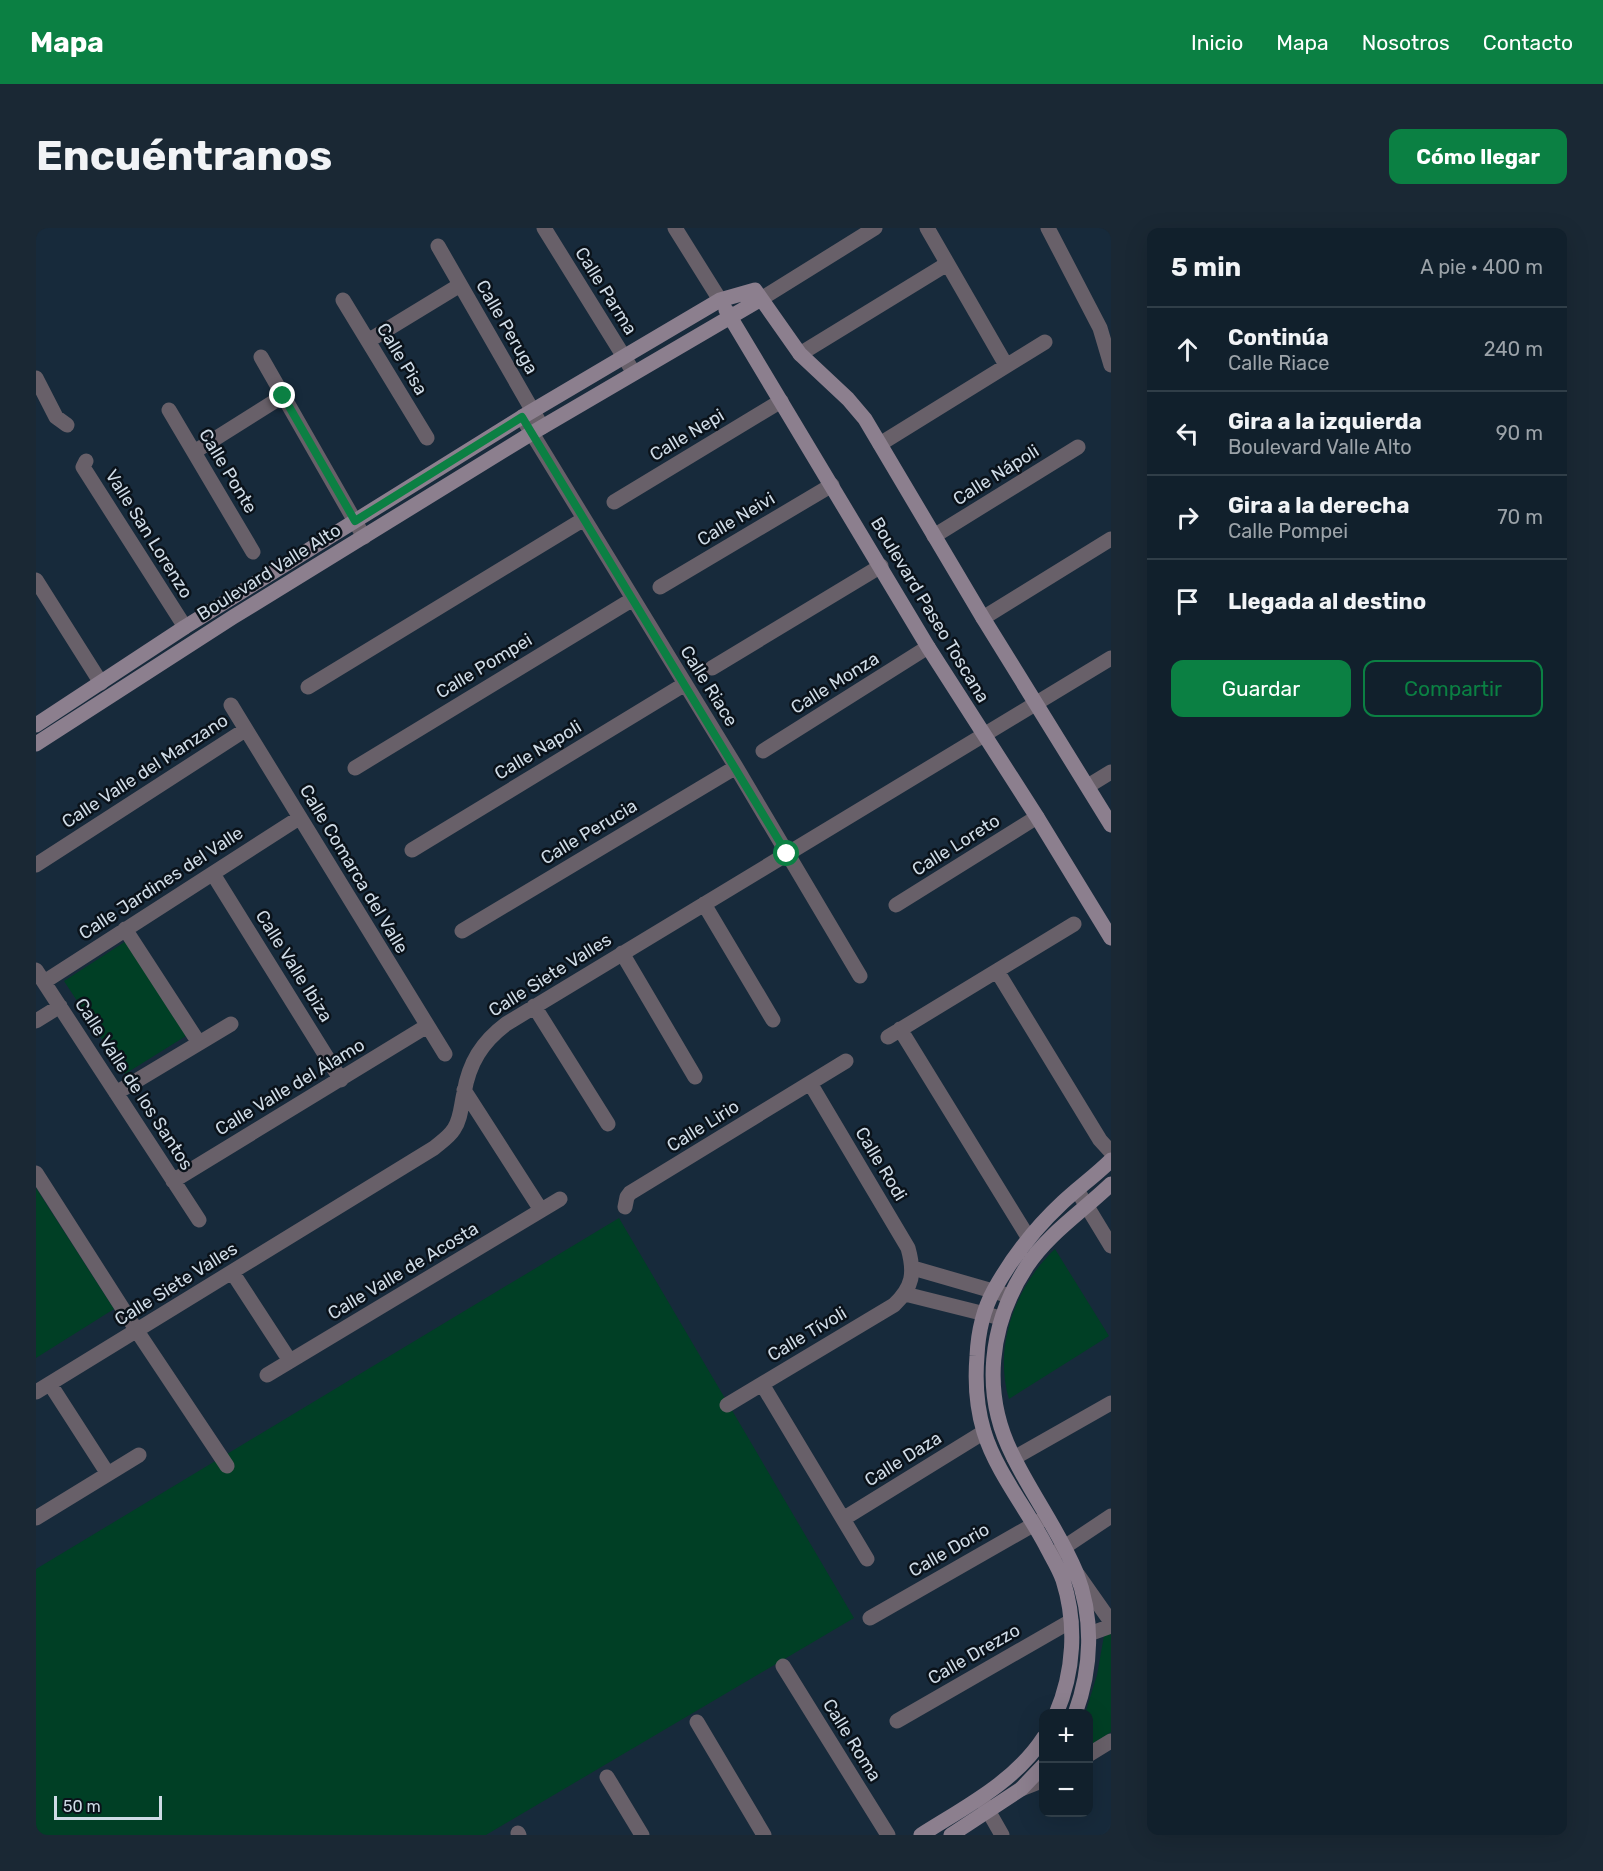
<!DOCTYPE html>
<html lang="es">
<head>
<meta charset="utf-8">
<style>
  body { margin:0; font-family:Rubik,sans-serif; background:#1a2834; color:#f1f3f6 }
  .controls { position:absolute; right:18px; bottom:18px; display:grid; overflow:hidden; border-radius:12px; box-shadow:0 6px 24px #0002 }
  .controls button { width:54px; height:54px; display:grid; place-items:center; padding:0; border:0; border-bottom:2px solid #303e48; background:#11202c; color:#f1f3f6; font:30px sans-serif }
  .scale { position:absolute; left:18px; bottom:15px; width:108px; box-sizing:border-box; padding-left:6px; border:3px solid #cfdbe6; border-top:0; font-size:16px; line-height:21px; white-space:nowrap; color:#cfdbe6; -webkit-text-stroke:4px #0a121a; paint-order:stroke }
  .stop { position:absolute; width:18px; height:18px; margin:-14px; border:4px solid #0b8043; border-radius:50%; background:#fff }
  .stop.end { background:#0b8043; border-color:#fff; box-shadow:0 2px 6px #0008 }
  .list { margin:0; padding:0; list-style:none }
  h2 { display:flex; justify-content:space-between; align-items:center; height:78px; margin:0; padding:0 24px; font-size:26px }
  h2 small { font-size:20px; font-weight:400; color:#9ca3a9 }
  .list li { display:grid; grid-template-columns:39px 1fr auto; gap:18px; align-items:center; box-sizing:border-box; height:84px; padding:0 24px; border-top:2px solid #303e48 }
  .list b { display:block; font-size:22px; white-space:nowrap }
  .list p { margin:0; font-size:20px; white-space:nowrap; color:#9ca3a9 }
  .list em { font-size:20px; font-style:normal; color:#9ca3a9 }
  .actions { display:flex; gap:12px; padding:18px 24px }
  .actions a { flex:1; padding:14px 0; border:2px solid #0b8043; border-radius:12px; text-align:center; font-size:21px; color:#0b8043 }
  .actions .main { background:#0b8043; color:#fff }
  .icon { flex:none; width:33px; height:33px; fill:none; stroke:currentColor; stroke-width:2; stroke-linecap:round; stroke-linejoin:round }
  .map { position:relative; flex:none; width:1075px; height:1607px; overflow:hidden; border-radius:12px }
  header { display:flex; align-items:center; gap:36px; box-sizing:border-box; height:84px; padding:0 30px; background:#0b8043; color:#fff }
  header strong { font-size:28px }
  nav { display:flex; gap:33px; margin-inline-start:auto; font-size:21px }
  .intro { display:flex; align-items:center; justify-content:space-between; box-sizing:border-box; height:144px; padding:0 36px }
  h1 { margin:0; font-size:42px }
  .button { padding:15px 27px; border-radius:12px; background:#0b8043; color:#fff; font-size:21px; font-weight:700 }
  main { display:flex; gap:36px; padding:0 36px }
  aside { flex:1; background:#11202c; border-radius:12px; box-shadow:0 6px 24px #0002 }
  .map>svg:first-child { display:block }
</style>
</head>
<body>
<header>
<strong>Mapa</strong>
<nav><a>Inicio</a><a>Mapa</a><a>Nosotros</a><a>Contacto</a></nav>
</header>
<div class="intro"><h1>Encuéntranos</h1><a class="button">Cómo llegar</a></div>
<main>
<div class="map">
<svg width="1075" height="1607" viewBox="0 0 1075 1607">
  <rect width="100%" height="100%" fill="#172a3b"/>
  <path fill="#003f25" d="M90 713 150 808 89 846 28 753Z
    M0 960 78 1081 0 1130Z
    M583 990 818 1390 450 1607H0V1341Z
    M1019 1021 1073 1108 973 1171C957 1118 980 1057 1019 1021Z
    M1069 1402H1075V1504L1053 1518 1052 1486H1049L1061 1447Z"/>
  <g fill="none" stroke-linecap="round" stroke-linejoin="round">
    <path stroke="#686069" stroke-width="15" d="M508 0 598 145
      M639 0 684 72
      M891 0 970 137
      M1012 0 1064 100 1075 137
      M402 18 506 199
      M725 71 839 0
      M307 72 391 210
      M332 113 424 57
      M764 126 911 36
      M225 129 328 309
      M0 150 20 189 31 197
      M133 182 217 324
      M486 189 700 539 824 748
      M844 216 1009 114
      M158 224 247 168
      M50 233 47 239 149 399
      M578 274 745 173
      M898 308 1042 219
      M0 352 65 455
      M624 359 796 257
      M947 390 1075 311
      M676 440 845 338
      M272 459 548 291
      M195 477 409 826
      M727 523 892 419
      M319 540 597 371
      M1052 558 1075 544
      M376 622 649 456
      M0 637 209 502
      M177 646 305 852
      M668 676 737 792
      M860 677 1001 589
      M89 701 163 815
      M426 703 700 539
      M586 725 659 849
      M0 742 163 992
      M961 743 1064 912 1075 924
      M8 754 263 590
      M498 778 572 896
      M0 793 24 778
      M864 801 992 1009
      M852 809 1038 696
      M428 862 505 982
      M80 865 195 796
      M0 945 101 1103 191 1238
      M137 953 391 798
      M1041 962 1075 1018
      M589 979 591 969 594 965 810 833
      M877 1040 974 1068
      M196 1044 254 1133
      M869 1066 965 1090
      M231 1147 524 971
      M14 1156 72 1246
      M726 1156 831 1331
      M0 1164 398 920C405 914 413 909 418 901 425 891 425 877 428 865 433 835 446 814 470 796L1075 430
      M691 1177 858 1077C877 1059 879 1045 872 1020L774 855
      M978 1230 1075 1175
      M0 1290 103 1227
      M807 1291 948 1204
      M1018 1326 1075 1288
      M1042 1347 1075 1394
      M834 1390 1009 1290
      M1053 1406 1075 1398
      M747 1438 852 1607
      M861 1493 1035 1393
      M661 1494 728 1607
      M1052 1527 1075 1513
      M571 1549 606 1607
      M985 1561 1008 1552
      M946 1572 966 1607
      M482 1605 483 1607"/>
    <path stroke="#8c7f8e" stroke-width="15" d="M690 82 892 419 1001 589 1075 710
      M0 497 149 399 319 293 486 189 684 72 719 62 764 126 812 171 829 191 947 390 1075 597
      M0 516 197 389 496 205 725 71
      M1020 1486C1038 1444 1041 1396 1027 1352 1023 1340 1015 1328 1009 1316 990 1280 960 1243 948 1204 941 1181 939 1152 941 1128 942 1106 947 1082 958 1062 977 1028 999 1000 1027 974 1043 959 1060 947 1075 932
      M1039 1486C1056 1440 1058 1390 1040 1344 1023 1303 996 1267 977 1228 945 1166 953 1096 991 1038 1012 1006 1047 983 1075 956
      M885 1607C929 1579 979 1554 1008 1509
      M915 1607 985 1561 1008 1537"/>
  </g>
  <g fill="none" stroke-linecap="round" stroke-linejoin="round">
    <path stroke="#0b8043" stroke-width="8" d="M247 168 319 293 486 189 751 626"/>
  </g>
  <g text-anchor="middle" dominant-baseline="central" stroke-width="5" stroke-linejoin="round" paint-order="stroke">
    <g font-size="18" fill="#cfdbe6" stroke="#0a121a">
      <text transform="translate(570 63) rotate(58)">Calle Parma</text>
      <text transform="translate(471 99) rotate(60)">Calle Peruga</text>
      <text transform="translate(366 131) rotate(59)">Calle Pisa</text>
      <text transform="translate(651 207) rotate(-31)">Calle Nepi</text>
      <text transform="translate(192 243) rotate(59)">Calle Ponte</text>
      <text transform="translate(960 247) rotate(-32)">Calle Nápoli</text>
      <text transform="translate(700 291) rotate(-31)">Calle Neivi</text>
      <text transform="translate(113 306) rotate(58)">Valle San Lorenzo</text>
      <text transform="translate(233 344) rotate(-32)">Boulevard Valle Alto</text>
      <text transform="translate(894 382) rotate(59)">Boulevard Paseo Toscana</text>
      <text transform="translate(448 438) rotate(-31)">Calle Pompei</text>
      <text transform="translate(799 455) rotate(-32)">Calle Monza</text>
      <text transform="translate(673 458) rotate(58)">Calle Riace</text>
      <text transform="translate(502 522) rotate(-31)">Calle Napoli</text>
      <text transform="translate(109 543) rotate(-33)">Calle Valle del Manzano</text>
      <text transform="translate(553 604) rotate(-31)">Calle Perucia</text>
      <text transform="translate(920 617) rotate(-32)">Calle Loreto</text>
      <text transform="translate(318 641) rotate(59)">Calle Comarca del Valle</text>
      <text transform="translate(125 655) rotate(-33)">Calle Jardines del Valle</text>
      <text transform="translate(258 738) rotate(58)">Calle Valle Ibiza</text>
      <text transform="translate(514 747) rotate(-32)">Calle Siete Valles</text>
      <text transform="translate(98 856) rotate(57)">Calle Valle de los Santos</text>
      <text transform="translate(254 859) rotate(-31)">Calle Valle del Álamo</text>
      <text transform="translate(667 898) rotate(-32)">Calle Lirio</text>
      <text transform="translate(845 936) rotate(59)">Calle Rodi</text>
      <text transform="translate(367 1043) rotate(-31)">Calle Valle de Acosta</text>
      <text transform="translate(140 1056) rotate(-32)">Calle Siete Valles</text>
      <text transform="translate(771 1106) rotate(-31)">Calle Tívoli</text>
      <text transform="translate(867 1231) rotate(-32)">Calle Daza</text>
      <text transform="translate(913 1322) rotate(-30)">Calle Dorio</text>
      <text transform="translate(938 1426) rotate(-30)">Calle Drezzo</text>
      <text transform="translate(816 1512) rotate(58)">Calle Roma</text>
    </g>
  </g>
</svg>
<div class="controls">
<button>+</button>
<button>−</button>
</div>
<div class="scale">50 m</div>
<div class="stop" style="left:751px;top:626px"></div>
<div class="stop end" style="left:247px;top:168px"></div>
</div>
<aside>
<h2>5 min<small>A pie · 400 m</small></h2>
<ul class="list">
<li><svg class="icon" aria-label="ahead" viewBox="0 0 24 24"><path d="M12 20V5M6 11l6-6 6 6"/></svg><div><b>Continúa</b><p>Calle Riace</p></div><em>240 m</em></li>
<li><svg class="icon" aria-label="left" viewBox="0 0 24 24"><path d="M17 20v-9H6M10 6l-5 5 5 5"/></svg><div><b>Gira a la izquierda</b><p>Boulevard Valle Alto</p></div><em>90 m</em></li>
<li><svg class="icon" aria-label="right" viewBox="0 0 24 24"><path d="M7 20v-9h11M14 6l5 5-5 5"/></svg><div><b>Gira a la derecha</b><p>Calle Pompei</p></div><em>70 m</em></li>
<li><svg class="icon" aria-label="arrive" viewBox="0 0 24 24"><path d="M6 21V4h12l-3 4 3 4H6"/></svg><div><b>Llegada al destino</b></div></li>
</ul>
<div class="actions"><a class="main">Guardar</a><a>Compartir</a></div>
</aside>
</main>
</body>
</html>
